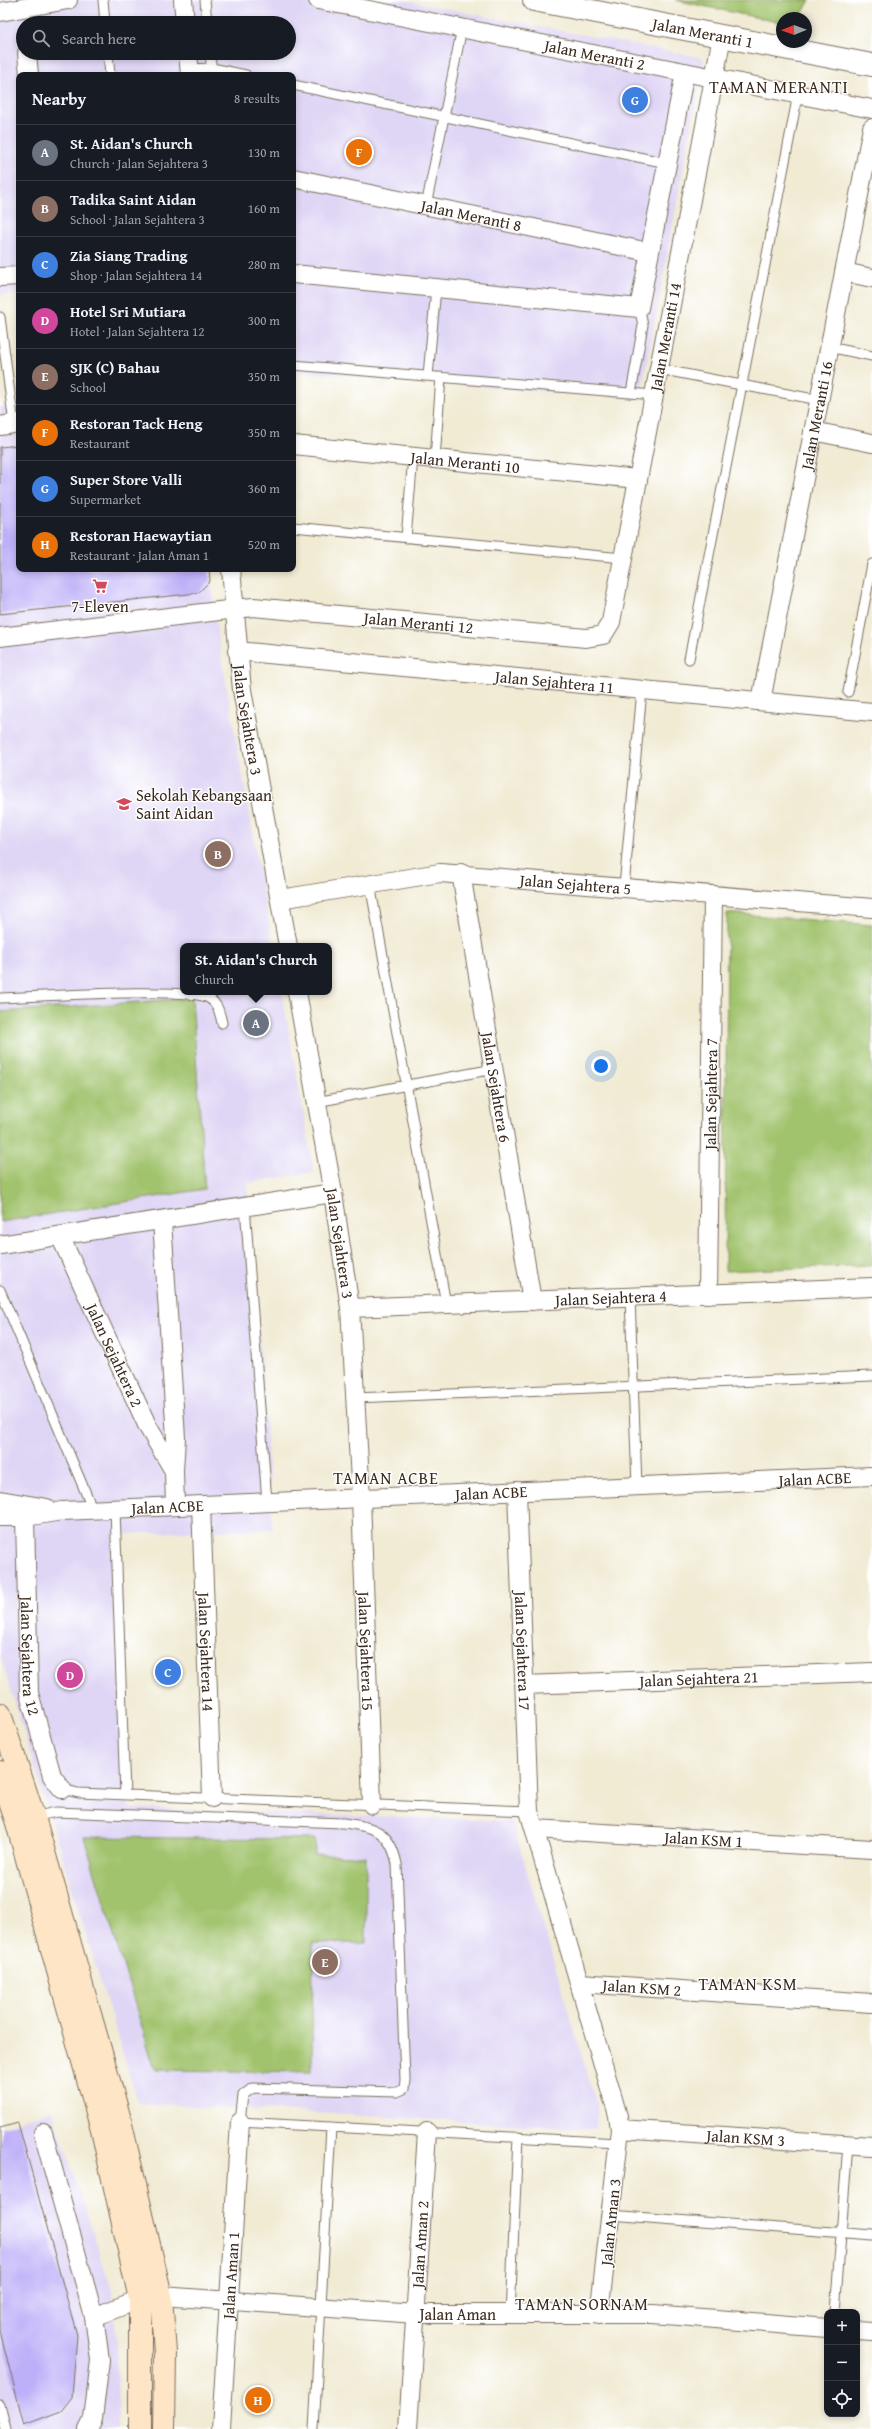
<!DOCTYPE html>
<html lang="en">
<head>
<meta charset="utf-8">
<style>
  body { margin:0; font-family:"Gentium Book Plus",serif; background:#20242c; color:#f1f3f6 }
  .controls { position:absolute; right:12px; bottom:12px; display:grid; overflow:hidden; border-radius:8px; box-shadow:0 2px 6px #0003 }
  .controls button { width:36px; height:36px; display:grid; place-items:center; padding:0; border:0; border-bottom:1px solid #363941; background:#171b24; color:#f1f3f6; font:20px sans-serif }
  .compass { position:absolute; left:776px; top:12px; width:36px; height:36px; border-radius:50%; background:#171b24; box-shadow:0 2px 6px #0003; rotate:269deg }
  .you { position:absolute; left:601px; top:1066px; width:14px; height:14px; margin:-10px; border:3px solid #fff; border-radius:50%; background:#1a73e8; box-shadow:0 0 0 6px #1a73e833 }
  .badge { display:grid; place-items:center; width:26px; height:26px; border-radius:50%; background:#8c9099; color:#fff; font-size:13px; font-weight:700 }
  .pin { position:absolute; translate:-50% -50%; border:2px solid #fff; box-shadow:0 1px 4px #0006 }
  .popup { position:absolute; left:180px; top:943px; width:152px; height:52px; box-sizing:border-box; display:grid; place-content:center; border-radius:8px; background:#171b24; filter:drop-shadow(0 1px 3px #0005); font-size:13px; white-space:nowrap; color:#9ea1a6 }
  .popup b { font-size:15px; color:#f1f3f6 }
  .popup::after { content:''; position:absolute; left:50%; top:100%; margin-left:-8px; border:8px solid transparent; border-top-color:#171b24 }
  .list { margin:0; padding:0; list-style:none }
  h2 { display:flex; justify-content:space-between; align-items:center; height:52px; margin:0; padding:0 16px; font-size:17px }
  h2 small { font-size:13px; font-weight:400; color:#9ea1a6 }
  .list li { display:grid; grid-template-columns:26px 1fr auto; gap:12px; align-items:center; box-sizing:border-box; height:56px; padding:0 16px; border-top:1px solid #363941 }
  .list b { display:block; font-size:15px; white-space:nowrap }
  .list p { margin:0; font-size:13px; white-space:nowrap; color:#9ea1a6 }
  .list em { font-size:13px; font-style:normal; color:#9ea1a6 }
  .icon { flex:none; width:22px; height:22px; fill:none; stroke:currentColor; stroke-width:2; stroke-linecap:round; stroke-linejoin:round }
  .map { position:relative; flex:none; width:872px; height:2429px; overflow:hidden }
  .search { position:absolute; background:#171b24; box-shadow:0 2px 6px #0003; left:16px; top:16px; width:280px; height:44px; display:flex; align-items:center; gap:10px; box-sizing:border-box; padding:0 14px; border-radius:22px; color:#9ea1a6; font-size:15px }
  .panel { position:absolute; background:#171b24; box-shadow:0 2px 6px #0003; left:16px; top:72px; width:280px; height:500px; border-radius:8px }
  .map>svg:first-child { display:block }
</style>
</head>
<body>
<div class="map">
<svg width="872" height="2429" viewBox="0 0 872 2429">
  <rect width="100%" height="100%" fill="#fff"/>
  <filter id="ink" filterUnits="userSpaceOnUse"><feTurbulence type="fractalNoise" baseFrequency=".025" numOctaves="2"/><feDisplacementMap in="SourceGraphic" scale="8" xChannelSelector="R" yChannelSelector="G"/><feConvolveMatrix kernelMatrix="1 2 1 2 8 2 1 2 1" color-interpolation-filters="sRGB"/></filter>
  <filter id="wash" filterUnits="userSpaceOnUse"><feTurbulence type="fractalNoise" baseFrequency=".012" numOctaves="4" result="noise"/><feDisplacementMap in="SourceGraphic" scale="16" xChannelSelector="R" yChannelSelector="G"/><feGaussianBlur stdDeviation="0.9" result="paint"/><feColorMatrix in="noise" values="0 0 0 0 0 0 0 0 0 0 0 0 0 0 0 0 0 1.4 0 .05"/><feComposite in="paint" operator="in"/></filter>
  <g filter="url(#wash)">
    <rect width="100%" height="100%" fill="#f1ebd4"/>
    <path fill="#dfd5f5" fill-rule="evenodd" d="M0 0H401L704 58 640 399 293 371V75H19V294L0 295ZM23 23H289V53H23Z
      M19 404V569H209L218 638 273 946H183V992H282L314 1172 248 1183 273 1529 121 1534 129 1808 512 1821 598 2110 595 2129 138 2103 0 1655V407Z
      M52 2109 112 2290 117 2340 118 2429H0V2128Z"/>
    <path fill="#a1c36d" stroke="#6e7646" d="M675 0H810L800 18H782V23Z
      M727 913 872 925V1265L725 1271Z
      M192 998 205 1189 0 1222V1012Z
      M84 1837 315 1839V1855L366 1856V1943H313L312 2072 155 2070Z"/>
    <g id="blocks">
      <path fill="#bdaff8" d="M19 445V569H209L210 581 198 593 0 614V447Z
        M18 2123 77 2335 72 2397 61 2411 24 2425 0 2331V2128Z"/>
    </g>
  </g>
  <g filter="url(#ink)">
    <use href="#blocks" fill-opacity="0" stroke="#7b6e5e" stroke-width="1"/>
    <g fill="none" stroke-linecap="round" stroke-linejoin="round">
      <g stroke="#7b6e5e" stroke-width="11">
        <path id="service" d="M103 0 105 23
          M205 0 207 23
          M108 53 110 75
          M210 53 212 75
          M190 69 212 68 246 75
          M293 85 667 163
          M426 206 462 28
          M0 317 14 424
          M829 347 872 356
          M293 365 654 395
          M659 369 819 400
          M428 376 436 288
          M631 393 643 325 639 308
          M435 459 441 377
          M293 527 623 558
          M406 538 413 457
          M689 659 798 94
          M848 692 872 564
          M370 884 446 1304
          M624 887 642 690
          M0 998C32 997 192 986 210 999 218 1004 220 1014 222 1023
          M316 1102 494 1069
          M245 1206 267 1502
          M0 1290 93 1510
          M630 1297 637 1486
          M355 1398 872 1376
          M115 1509 125 1795
          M62 1789 78 1793 529 1811
          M33 1817 56 1812 343 1823C374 1827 390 1830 397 1864L405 2080 404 2089 397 2092 253 2088 243 2095 240 2122 618 2143
          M610 2215 872 2235
          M835 2312 848 2144
          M510 2315 518 2137
          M0 2405 6 2429
          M314 2429 331 2127"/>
      </g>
      <g stroke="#7b6e5e" stroke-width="20">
        <g id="minor">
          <path d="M183 0 185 23"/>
          <path id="s1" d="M318 0 872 109"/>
          <path d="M0 12 68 0"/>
          <path d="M27 53 29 75"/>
          <path d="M188 53 190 75"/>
          <path id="s2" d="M293 178 649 252"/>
          <path d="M844 272 872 278"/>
          <path d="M293 274 639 308 685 72"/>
          <path d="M0 277 19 276"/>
          <path d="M0 426 19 423"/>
          <path d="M813 431 872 443"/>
          <path id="s3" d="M293 445 638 479"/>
          <path id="s4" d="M231 569 242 690 288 946"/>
          <path id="s5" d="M0 637 253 607 586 638 603 635 611 622 722 36"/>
          <path id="s6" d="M237 651 872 712"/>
          <path id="s7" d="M761 701 872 128"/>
          <path id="s8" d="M461 873 532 1301"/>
          <path id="s9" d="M280 899 440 873 872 908"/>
          <path id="s10" d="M297 992 333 1193 350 1308 361 1498 372 1805"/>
          <path d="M162 1220 176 1438 174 1471 175 1506"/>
          <path id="s11" d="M60 1236 148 1427 174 1471"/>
          <path d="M0 1245 333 1193"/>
          <path id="s12" d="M708 1294 713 895"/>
          <path id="s13" d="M350 1308 872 1287"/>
          <path id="s14" d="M517 1491 529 1811 618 2116 620 2129 599 2315"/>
          <path d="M0 1500 47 1508"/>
          <path id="s15" d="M201 1505 212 1798"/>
          <path id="s16" d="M0 1517H25L62 1511 872 1476"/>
          <path id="s17" d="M25 1517 29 1693 52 1776 62 1789"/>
          <path id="s18" d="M525 1685 872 1672"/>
          <path id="s19" d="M535 1829 872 1849"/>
          <path id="s20" d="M580 1983 872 2003"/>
          <path id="s21" d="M620 2129 872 2146"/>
          <path d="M43 2133 94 2317 100 2360 93 2419 88 2429"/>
          <path id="s22" d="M94 2317 140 2299 161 2296 416 2314H653L827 2328"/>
          <path d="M857 2331 872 2332"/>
          <path id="s23" d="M221 2429 240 2122"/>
          <path id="s24" d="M408 2429 427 2132"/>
        </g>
      </g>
      <g stroke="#7b6e5e" stroke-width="24">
        <g id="tertiary">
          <path id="s25" d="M534 0 872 65"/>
        </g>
      </g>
      <g stroke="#7b6e5e" stroke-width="24">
        <path id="secondary" d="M0 1714 34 1817 119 2116 161 2296 165 2353 164 2429
          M0 1772 17 1823 102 2130 140 2299V2429"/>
      </g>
      <use href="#service" stroke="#fff" stroke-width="9"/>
      <use href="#minor" stroke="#fff" stroke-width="18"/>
      <use href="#tertiary" stroke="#fff" stroke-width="22"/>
      <use href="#secondary" stroke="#fee5c5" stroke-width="22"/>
    </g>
  </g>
  <defs>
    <g id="supermarket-bare" transform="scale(1.2)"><path d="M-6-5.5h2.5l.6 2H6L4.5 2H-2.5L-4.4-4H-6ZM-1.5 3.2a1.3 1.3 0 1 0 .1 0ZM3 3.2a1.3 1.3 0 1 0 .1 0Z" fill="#d1495b" stroke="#fff" stroke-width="2.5" paint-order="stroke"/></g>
    <g id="school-bare" transform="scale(1.2)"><path d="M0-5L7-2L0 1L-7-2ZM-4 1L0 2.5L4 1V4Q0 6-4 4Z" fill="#d1495b" stroke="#fff" stroke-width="2.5" paint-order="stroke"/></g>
  </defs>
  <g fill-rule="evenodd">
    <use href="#supermarket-bare" x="100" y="586"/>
    <use href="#school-bare" x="124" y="804"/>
  </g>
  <g text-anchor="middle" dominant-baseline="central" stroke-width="3" stroke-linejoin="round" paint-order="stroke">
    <g font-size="16" fill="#3b2a1e" stroke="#fff">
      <text stroke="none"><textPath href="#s25" startOffset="172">Jalan Meranti 1</textPath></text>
      <text stroke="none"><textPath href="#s1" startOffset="282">Jalan Meranti 2</textPath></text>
      <text stroke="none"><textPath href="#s2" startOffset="182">Jalan Meranti 8</textPath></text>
      <text stroke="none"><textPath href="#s5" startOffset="912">Jalan Meranti 14</textPath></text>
      <text stroke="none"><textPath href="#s7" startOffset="291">Jalan Meranti 16</textPath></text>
      <text stroke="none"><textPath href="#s3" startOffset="173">Jalan Meranti 10</textPath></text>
      <text stroke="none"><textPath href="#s5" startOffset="421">Jalan Meranti 12</textPath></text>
      <text stroke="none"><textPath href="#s6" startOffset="319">Jalan Sejahtera 11</textPath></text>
      <text stroke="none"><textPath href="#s4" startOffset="152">Jalan Sejahtera 3</textPath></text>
      <text stroke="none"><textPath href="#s9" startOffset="298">Jalan Sejahtera 5</textPath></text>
      <text stroke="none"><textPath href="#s8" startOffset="217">Jalan Sejahtera 6</textPath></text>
      <text stroke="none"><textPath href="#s12" startOffset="200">Jalan Sejahtera 7</textPath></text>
      <text stroke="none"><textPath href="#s10" startOffset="255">Jalan Sejahtera 3</textPath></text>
      <text stroke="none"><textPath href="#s13" startOffset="261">Jalan Sejahtera 4</textPath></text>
      <text stroke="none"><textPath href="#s11" startOffset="131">Jalan Sejahtera 2</textPath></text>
      <text stroke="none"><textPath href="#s16" startOffset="816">Jalan ACBE</textPath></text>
      <text stroke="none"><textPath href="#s16" startOffset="492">Jalan ACBE</textPath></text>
      <text stroke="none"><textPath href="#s16" startOffset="168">Jalan ACBE</textPath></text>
      <text stroke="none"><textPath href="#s10" startOffset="664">Jalan Sejahtera 15</textPath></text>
      <text stroke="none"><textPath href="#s14" startOffset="160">Jalan Sejahtera 17</textPath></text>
      <text stroke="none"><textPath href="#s15" startOffset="147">Jalan Sejahtera 14</textPath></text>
      <text stroke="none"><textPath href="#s17" startOffset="139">Jalan Sejahtera 12</textPath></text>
      <text stroke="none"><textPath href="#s18" startOffset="174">Jalan Sejahtera 21</textPath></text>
      <text stroke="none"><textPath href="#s19" startOffset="169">Jalan KSM 1</textPath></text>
      <text stroke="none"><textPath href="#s20" startOffset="62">Jalan KSM 2</textPath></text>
      <text stroke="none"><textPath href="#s21" startOffset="126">Jalan KSM 3</textPath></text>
      <text transform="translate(610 2222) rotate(-84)">Jalan Aman 3</text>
      <text stroke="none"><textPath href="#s24" startOffset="185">Jalan Aman 2</textPath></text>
      <text stroke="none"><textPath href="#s23" startOffset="154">Jalan Aman 1</textPath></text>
      <text stroke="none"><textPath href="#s22" startOffset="368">Jalan Aman</textPath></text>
    </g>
    <g font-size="16" fill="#3b2a1e" stroke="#fff">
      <text x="100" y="606">7-Eleven</text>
      <text x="136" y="795" text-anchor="start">Sekolah Kebangsaan<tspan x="136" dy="18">Saint Aidan</tspan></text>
    </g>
    <g font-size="17" letter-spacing="1" fill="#3b2a1e" stroke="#fff">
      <text x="779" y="86">TAMAN MERANTI</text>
      <text x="386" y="1477">TAMAN ACBE</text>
      <text x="748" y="1983">TAMAN KSM</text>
      <text x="582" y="2303">TAMAN SORNAM</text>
    </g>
  </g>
</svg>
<div class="controls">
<button>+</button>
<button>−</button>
<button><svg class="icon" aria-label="locate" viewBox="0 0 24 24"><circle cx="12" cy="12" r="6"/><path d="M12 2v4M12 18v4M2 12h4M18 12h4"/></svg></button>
</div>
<svg class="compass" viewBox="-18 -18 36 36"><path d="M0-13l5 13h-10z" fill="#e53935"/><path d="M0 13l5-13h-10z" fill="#9ea1a6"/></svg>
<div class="you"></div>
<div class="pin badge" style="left:256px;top:1023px;background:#6b7280">A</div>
<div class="popup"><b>St. Aidan's Church</b>Church</div>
<div class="pin badge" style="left:218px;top:854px;background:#8d6e63">B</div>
<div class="pin badge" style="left:168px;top:1672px;background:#3f7fe0">C</div>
<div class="pin badge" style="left:70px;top:1675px;background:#d1479c">D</div>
<div class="pin badge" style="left:325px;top:1962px;background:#8d6e63">E</div>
<div class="pin badge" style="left:359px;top:152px;background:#e8710a">F</div>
<div class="pin badge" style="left:635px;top:100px;background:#3f7fe0">G</div>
<div class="pin badge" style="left:258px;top:2400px;background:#e8710a">H</div>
<div class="search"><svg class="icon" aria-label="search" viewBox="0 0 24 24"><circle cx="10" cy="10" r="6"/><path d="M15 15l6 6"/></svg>Search here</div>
<section class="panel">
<h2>Nearby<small>8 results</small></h2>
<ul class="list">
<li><span class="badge" style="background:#6b7280">A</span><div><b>St. Aidan's Church</b><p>Church · Jalan Sejahtera 3</p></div><em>130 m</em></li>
<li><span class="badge" style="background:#8d6e63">B</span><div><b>Tadika Saint Aidan</b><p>School · Jalan Sejahtera 3</p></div><em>160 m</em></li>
<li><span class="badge" style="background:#3f7fe0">C</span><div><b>Zia Siang Trading</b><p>Shop · Jalan Sejahtera 14</p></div><em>280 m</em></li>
<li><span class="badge" style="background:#d1479c">D</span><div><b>Hotel Sri Mutiara</b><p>Hotel · Jalan Sejahtera 12</p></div><em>300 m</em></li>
<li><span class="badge" style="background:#8d6e63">E</span><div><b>SJK (C) Bahau</b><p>School</p></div><em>350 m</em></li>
<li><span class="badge" style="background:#e8710a">F</span><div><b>Restoran Tack Heng</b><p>Restaurant</p></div><em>350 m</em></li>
<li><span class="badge" style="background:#3f7fe0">G</span><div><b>Super Store Valli</b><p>Supermarket</p></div><em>360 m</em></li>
<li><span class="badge" style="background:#e8710a">H</span><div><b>Restoran Haewaytian</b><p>Restaurant · Jalan Aman 1</p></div><em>520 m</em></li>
</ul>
</section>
</div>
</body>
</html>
